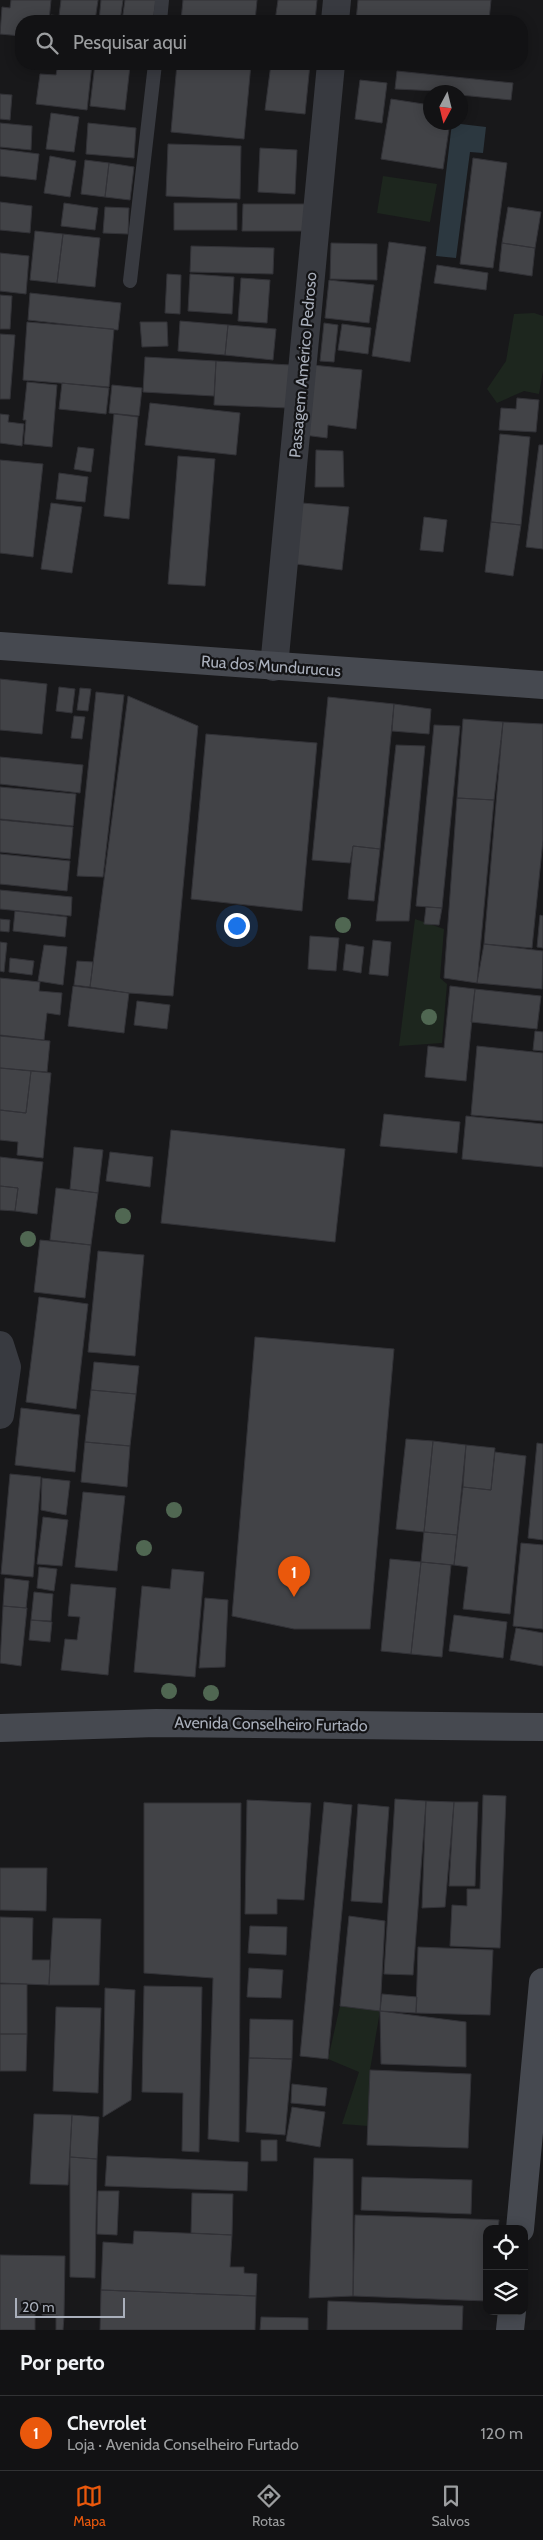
<!DOCTYPE html>
<html lang="pt">
<head>
<meta charset="utf-8">
<style>
  body { margin:0; font-family:Cabin,sans-serif; background:#1b1b1d; color:#f1f3f6 }
  .controls { position:absolute; right:15px; bottom:15px; display:grid; overflow:hidden; border-radius:10px; box-shadow:0 2px 12px #0003 }
  .controls button { width:45px; height:45px; display:grid; place-items:center; padding:0; border:0; border-bottom:1px solid #313234; background:#121214; color:#f1f3f6; font:25px sans-serif }
  .compass { position:absolute; left:423px; top:85px; width:45px; height:45px; border-radius:50%; background:#121214; box-shadow:0 2px 12px #0003; rotate:187deg }
  .scale { position:absolute; left:15px; bottom:12px; width:110px; box-sizing:border-box; padding-left:5px; border:2px solid #a9afbb; border-top:0; font-size:14px; line-height:18px; white-space:nowrap; color:#a9afbb; -webkit-text-stroke:4px #131315; paint-order:stroke }
  .you { position:absolute; left:236px; top:925px; width:18px; height:18px; margin:-12px; border:4px solid #fff; border-radius:50%; background:#1a73e8; box-shadow:0 0 0 8px #1a73e833 }
  .badge { display:grid; place-items:center; width:32px; height:32px; border-radius:50%; background:#ea580c; color:#fff; font-size:16px; font-weight:700 }
  .pin { position:absolute; translate:-50% -41px; filter:drop-shadow(0 1px 2px #0008) }
  .pin::after { content:''; position:absolute; top:26px; width:18px; height:15px; background:inherit; clip-path:polygon(0 0,100% 0,50% 100%) }
  .list { margin:0; padding:0; list-style:none }
  h2 { display:flex; justify-content:space-between; align-items:center; height:65px; margin:0; padding:0 20px; font-size:21px }
  h2 small { font-size:16px; font-weight:400; color:#9c9ea0 }
  .list li { display:grid; grid-template-columns:32px 1fr auto; gap:15px; align-items:center; box-sizing:border-box; height:75px; padding:0 20px; border-top:1px solid #313234 }
  .list b { display:block; font-size:19px; white-space:nowrap }
  .list p { margin:0; font-size:16px; white-space:nowrap; color:#9c9ea0 }
  .list em { font-size:16px; font-style:normal; color:#9c9ea0 }
  .icon { flex:none; width:28px; height:28px; fill:none; stroke:currentColor; stroke-width:2; stroke-linecap:round; stroke-linejoin:round }
  .map { position:relative; flex:none; width:543px; height:2330px; overflow:hidden }
  .search { position:absolute; background:#121214; box-shadow:0 2px 12px #0003; left:15px; right:15px; top:15px; height:55px; display:flex; align-items:center; gap:12px; box-sizing:border-box; padding:0 18px; border-radius:20px; color:#9c9ea0; font-size:19px }
  .sheet { height:140px; background:#121214 }
  nav { display:flex; justify-content:space-around; align-items:center; box-sizing:border-box; height:70px; border-top:1px solid #313234; background:#121214; font-size:14px; color:#9c9ea0 }
  nav a { display:grid; justify-items:center; gap:2px }
  nav .on { color:#ea580c }
  .map>svg:first-child { display:block }
</style>
</head>
<body>
<div class="map">
<svg width="543" height="2330" viewBox="0 0 543 2330">
  <rect width="100%" height="100%" fill="#18181a"/>
  <path fill="#1d261e" d="M383 176 437 184 430 222 377 213Z
    M534 313 543 316V371L539 394 524 391 497 403 487 389 506 361 514 314Z
    M415 919 444 929 440 978 447 984 442 1043 399 1046Z
    M340 2006 380 2011 370 2070 368 2126 342 2124 359 2072 328 2059Z"/>
  <path fill="#2c3840" d="M452 123 486 127 483 153 470 152 456 258 436 256Z"/>
  <path fill="#424347" stroke="#323237" d="M11 0H51L49 21H21V36L0 34 2 7 10 8Z
    M61 0H98L95 21H51V15L59 16Z
    M101 0H123L120 21H99Z
    M125 0H156L153 21H122Z
    M183 0H257L255 21H181Z
    M278 0H317L315 21H275Z
    M358 0H491L489 21H356Z
    M58 64H92L87 110 36 104 40 74 56 75Z
    M95 64 130 66 125 110 90 106Z
    M177 64H251L244 139 171 132Z
    M271 64H310L305 114 265 110Z
    M432 64H485L484 69Z
    M397 71 513 83 511 100 460 95V92L395 89Z
    M360 80 387 83 382 123 355 119Z
    M0 94 12 95 10 120 0 119Z
    M391 99 430 105V122H450L443 169 381 159Z
    M51 113 79 117 74 152 46 149Z
    M0 123 32 126 31 150 0 147Z
    M88 123 136 128 134 158 86 154Z
    M168 144 241 146 240 199 166 196Z
    M260 148 297 150 295 194 258 192Z
    M0 149 39 154 36 180 0 176Z
    M50 156 76 161 70 197 44 193Z
    M473 158 507 163 493 268 460 264Z
    M85 160 109 163 105 197 81 194Z
    M109 163 134 167 130 200 105 197Z
    M0 202 32 206 30 233 0 230Z
    M64 203 98 208 95 230 61 226Z
    M174 203H237V230H174Z
    M243 204H306L305 231H242Z
    M105 207 129 208 128 234 103 233Z
    M508 207 541 212 535 248 502 243Z
    M35 231 63 234 57 283 30 280Z
    M63 234 100 238 95 287 57 283Z
    M389 242 426 247 410 362 372 356Z
    M331 243 377 244V280L330 279Z
    M502 243 535 248 532 276 499 271Z
    M191 246 274 248 273 274 190 272Z
    M0 253 29 256 26 294 0 291Z
    M437 265 488 273 486 290 434 283Z
    M167 274 181 275 180 314 165 313Z
    M190 274 234 277 232 314 188 311Z
    M241 278 270 280 267 323 238 321Z
    M329 280 374 285 369 323 325 318Z
    M30 293 121 303 118 330 28 320Z
    M0 295 12 296 10 329H0Z
    M180 321 228 325 225 355 178 351Z
    M27 322 114 329 109 387 23 380Z
    M140 322H167L168 346 142 347Z
    M324 323 338 325 334 362 320 361Z
    M342 324 371 328 368 354 338 350Z
    M228 325 276 329 273 360 225 355Z
    M0 334 15 335 10 399H0Z
    M145 357 216 361 214 396 143 392Z
    M216 361 291 365 289 408 214 405Z
    M312 365 362 370 356 429 328 425 327 438 304 435Z
    M27 382 57 385 52 447 24 444 26 420H23Z
    M62 383 109 388 106 414 59 409Z
    M112 385 142 388 139 416 109 413Z
    M517 398 539 400 536 432 499 430 501 408 516 409Z
    M150 403 240 413 236 455 145 445Z
    M0 414 9 415 8 422 24 424 22 446 0 443Z
    M114 414 138 417 129 519 104 516Z
    M500 434 530 437 521 525 491 522Z
    M539 445H543V549L526 547Z
    M78 447 94 449 91 472 74 469Z
    M316 450 343 451 344 487H315Z
    M178 456 215 459 205 586 168 584Z
    M0 460 43 464 33 557 0 553Z
    M59 473 88 477 85 502 56 499Z
    M51 503 82 507 72 573 41 569Z
    M302 503 349 507 342 570 296 564Z
    M424 517 447 520 443 552 420 550Z
    M491 522 521 525 513 576 485 572Z
    M0 679 47 684 42 734 0 730Z
    M59 687 75 689 72 713 56 711Z
    M80 688 91 689 88 711 77 710Z
    M96 692 124 695 103 877 77 876Z
    M128 696 198 726 173 996 129 993 90 987Z
    M328 697 394 704 380 849 353 846 350 863 312 860Z
    M394 704 431 709 429 734 392 731Z
    M74 716 85 717 82 739 71 738Z
    M463 719 503 722 494 800 457 798Z
    M503 722 543 724V840L532 948 484 944Z
    M434 725 460 726 442 908 416 906Z
    M206 734 317 743 302 911 191 899Z
    M396 745 425 746 409 921H376Z
    M0 757 83 765 80 793 0 784Z
    M0 787 76 794 73 826 0 819Z
    M457 798 494 800 477 983 444 978Z
    M0 820 73 827 70 859 0 852Z
    M353 846 380 849 374 901 348 899Z
    M0 854 70 861 67 891 0 884Z
    M0 890 72 897 71 916 0 909Z
    M426 907 442 908 439 925 424 924Z
    M15 911 67 917 65 937 13 931Z
    M540 915 543 916V948L537 947Z
    M0 919 10 920 9 932 0 931Z
    M310 936 339 938 336 971 308 969Z
    M373 940 391 942 388 976 369 974Z
    M0 942 7 943 4 972 0 971Z
    M346 944 364 947 361 973 343 970Z
    M484 944 543 951 542 989 477 983Z
    M44 945 67 947 63 985 38 981Z
    M10 958 34 961 32 975 9 972Z
    M77 961 93 962 90 987 74 985Z
    M0 978 40 982 39 991 62 993 60 1015 47 1013 44 1040 0 1035Z
    M73 986 129 993 124 1033 68 1026Z
    M450 986 475 989 466 1081 425 1077 428 1046 444 1048Z
    M475 989 541 996 537 1029 471 1022Z
    M137 1001 170 1005 167 1029 134 1025Z
    M535 1031 543 1032V1051L533 1050Z
    M0 1036 50 1041 47 1072 0 1068Z
    M477 1046 543 1053V1121L471 1115Z
    M0 1068 31 1071 26 1113 0 1110Z
    M31 1071 51 1073 43 1158 17 1155 18 1142 0 1140V1110L26 1113Z
    M384 1114 460 1122 457 1153 380 1146Z
    M466 1116 543 1124V1167L462 1159Z
    M171 1130 345 1149 335 1242 161 1223Z
    M74 1147 103 1150 98 1193 70 1189Z
    M110 1152 153 1157 150 1187 106 1181Z
    M0 1157 43 1162 37 1214 15 1211 18 1188 0 1186Z
    M0 1186 18 1188 15 1211 0 1210Z
    M56 1188 98 1193 91 1245 50 1240Z
    M40 1240 91 1245 85 1298 34 1292Z
    M98 1251 144 1255 135 1356 88 1352Z
    M39 1297 88 1304 76 1409 26 1402Z
    M255 1337 394 1349 370 1629H294L232 1616Z
    M94 1362 139 1366 136 1394 91 1390Z
    M91 1390 136 1394 130 1446 85 1442Z
    M21 1408 80 1415 75 1472 15 1465Z
    M406 1439 433 1441 424 1532 396 1529Z
    M433 1441 466 1445 457 1535 424 1532Z
    M85 1442 130 1446 127 1487 81 1482Z
    M537 1443 543 1444V1540L528 1538Z
    M466 1445 495 1448 491 1490 463 1487Z
    M495 1452 526 1456 510 1614 463 1609 468 1567 454 1565 463 1487 491 1490Z
    M10 1474 41 1477 33 1577 1 1574Z
    M42 1478 70 1481 66 1515 41 1510Z
    M83 1492 125 1496 117 1571 75 1567Z
    M43 1517 68 1520 62 1566 37 1564Z
    M424 1532 457 1535 454 1565 421 1562Z
    M521 1543 543 1545V1629L513 1626Z
    M390 1559 421 1562 411 1654 381 1651Z
    M421 1562 451 1565 442 1657 411 1654Z
    M39 1567 57 1569 54 1591 37 1588Z
    M172 1569 204 1572 195 1677 134 1672 142 1586 170 1589Z
    M5 1578 29 1581 26 1608 3 1606Z
    M71 1584 116 1588 108 1675 61 1670 65 1639 77 1640 80 1617 68 1616Z
    M34 1592 53 1594 51 1621 31 1620Z
    M205 1598 228 1600 225 1667 199 1668Z
    M3 1606 27 1608 21 1666 0 1663Z
    M454 1615 507 1622 503 1658 449 1651Z
    M31 1620 52 1622 50 1642 29 1640Z
    M516 1628 543 1633V1666L510 1660Z
    M483 1795 506 1796 500 1948 450 1946 452 1905 467 1906V1889H480Z
    M395 1799 426 1801 413 1975 384 1974Z
    M247 1800 311 1803 304 1900 277 1899V1914H245Z
    M426 1801 454 1802 445 1907 422 1908Z
    M324 1802 352 1805 328 2059 300 2056Z
    M454 1802H478L475 1886H449Z
    M144 1803H241L239 2142 208 2139 213 1978 144 1973Z
    M358 1804 389 1807 382 1903 351 1901Z
    M0 1868H47L46 1911 0 1910Z
    M349 1916 385 1921 380 2011 340 2006Z
    M0 1917 33 1918 32 1960H50L49 1985 0 1983Z
    M53 1918 101 1919 99 1985H49Z
    M250 1926 287 1927 286 1955 248 1953Z
    M418 1947 493 1950 490 2015 416 2013Z
    M249 1968 283 1970 281 1998 247 1997Z
    M0 1984H27V2034H0Z
    M144 1986 202 1987 199 2152 182 2151 183 2093 142 2092Z
    M105 1988 135 1990 131 2100 103 2117Z
    M382 1994 417 1997 416 2013 380 2011Z
    M56 2007 101 2008 98 2093 53 2091Z
    M380 2011 466 2022V2067L381 2064Z
    M250 2019 293 2020 292 2059 249 2058Z
    M0 2034H27L26 2071H0Z
    M249 2058 292 2059 285 2135 246 2132Z
    M370 2070 471 2074 468 2148 367 2145Z
    M292 2084 327 2088 325 2106 291 2103Z
    M292 2107 325 2112 320 2147 286 2141Z
    M34 2114 72 2115 68 2185 30 2184Z
    M72 2115 99 2117 97 2159 70 2157Z
    M261 2140H277V2161H261Z
    M107 2156 248 2162 247 2191 105 2186Z
    M70 2157 97 2159 95 2278 70 2277Z
    M314 2158 353 2159V2296L309 2298Z
    M362 2177 472 2180 471 2214 361 2210Z
    M98 2191H119L117 2235 97 2234Z
    M192 2193 233 2194 232 2235 191 2233Z
    M355 2215 499 2220 498 2229H487V2301L353 2296Z
    M134 2231 232 2235 230 2267H244V2273L257 2274 256 2296 101 2290 103 2242 133 2244Z
    M0 2255 65 2256 64 2317 42 2315 43 2305H35V2330H0Z
    M101 2290 256 2296 255 2330H100Z
    M328 2301 463 2306 462 2330H327Z
    M56 2316 64 2317 63 2330H56Z
    M261 2317 308 2318V2330H260Z"/>
  <g fill="none" stroke-linecap="round" stroke-linejoin="round">
    <path stroke="#383a40" stroke-width="14" d="M160 21 162 0
      M130 281 155 64"/>
    <path stroke="#383a40" stroke-width="28" d="M335 21 337 0
      M274 667 331 64
      M0 1345 7 1367 0 1415"/>
    <path stroke="#464950" stroke-width="28" d="M0 646 543 685
      M0 1728 156 1723 543 1727
      M520 2229 543 1982
      M510 2330 512 2311"/>
  </g>
  <g fill="#506752">
    <circle cx="343" cy="925" r="8"/>
    <circle cx="429" cy="1017" r="8"/>
    <circle cx="123" cy="1216" r="8"/>
    <circle cx="28" cy="1239" r="8"/>
    <circle cx="174" cy="1510" r="8"/>
    <circle cx="144" cy="1548" r="8"/>
    <circle cx="169" cy="1691" r="8"/>
    <circle cx="211" cy="1693" r="8"/>
  </g>
  <g text-anchor="middle" dominant-baseline="central" stroke-width="4.5" stroke-linejoin="round" paint-order="stroke">
    <g font-size="16" fill="#a9afbb" stroke="#131315">
      <text transform="translate(303 365) rotate(-85)">Passagem Américo Pedroso</text>
      <text transform="translate(271 666) rotate(4)">Rua dos Mundurucus</text>
      <text transform="translate(271 1724) rotate(1)">Avenida Conselheiro Furtado</text>
    </g>
  </g>
</svg>
<div class="controls">
<button><svg class="icon" aria-label="locate" viewBox="0 0 24 24"><circle cx="12" cy="12" r="6"/><path d="M12 2v4M12 18v4M2 12h4M18 12h4"/></svg></button>
<button><svg class="icon" aria-label="layers" viewBox="0 0 24 24"><path d="M12 4l9 5-9 5-9-5zM3 14l9 5 9-5"/></svg></button>
</div>
<svg class="compass" viewBox="-18 -18 36 36"><path d="M0-13l5 13h-10z" fill="#e53935"/><path d="M0 13l5-13h-10z" fill="#9c9ea0"/></svg>
<div class="scale">20 m</div>
<div class="you"></div>
<div class="pin badge" style="left:294px;top:1597px">1</div>
<div class="search"><svg class="icon" aria-label="search" viewBox="0 0 24 24"><circle cx="10" cy="10" r="6"/><path d="M15 15l6 6"/></svg>Pesquisar aqui</div>
</div>
<section class="sheet">
<h2>Por perto<small></small></h2>
<ul class="list">
<li><span class="badge">1</span><div><b>Chevrolet</b><p>Loja · Avenida Conselheiro Furtado</p></div><em>120 m</em></li>
</ul>
</section>
<nav>
<a class="on"><svg class="icon" aria-label="map" viewBox="0 0 24 24"><path d="M3 6l6-2 6 2 6-2v14l-6 2-6-2-6 2zM9 4v14M15 6v14"/></svg>Mapa</a>
<a><svg class="icon" aria-label="directions" viewBox="0 0 24 24"><path d="M12 3l9 9-9 9-9-9zM9 14v-3h6M13 9l2 2-2 2"/></svg>Rotas</a>
<a><svg class="icon" aria-label="saved" viewBox="0 0 24 24"><path d="M7 4h10v16l-5-4-5 4z"/></svg>Salvos</a>
</nav>
</body>
</html>
